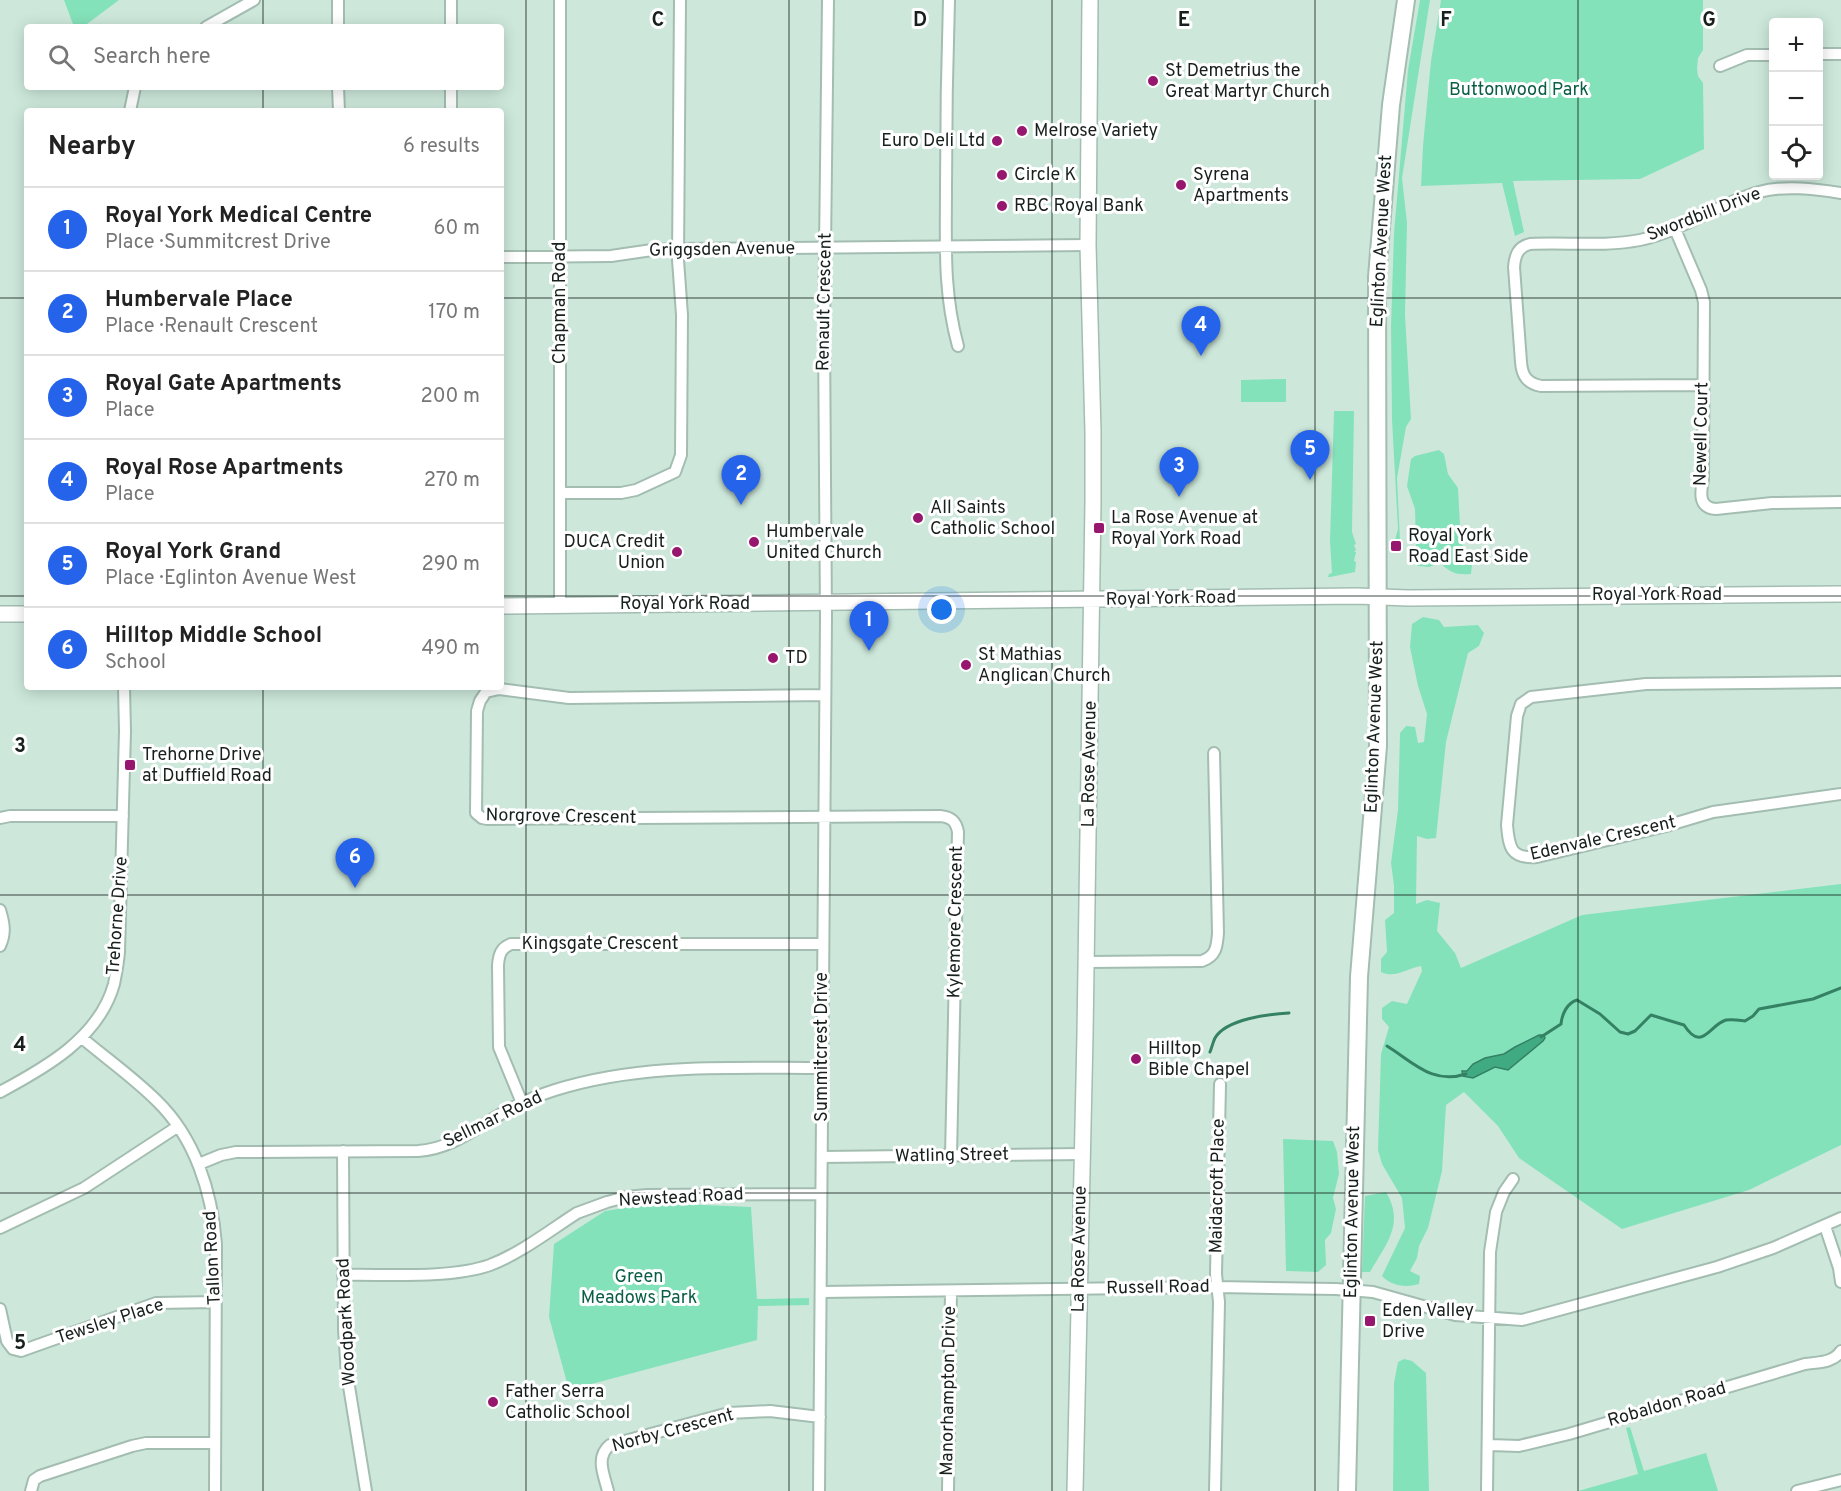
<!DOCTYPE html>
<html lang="en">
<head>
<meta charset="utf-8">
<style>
  body { margin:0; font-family:Overpass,sans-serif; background:#f6f6f6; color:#222 }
  .controls { position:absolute; right:18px; top:18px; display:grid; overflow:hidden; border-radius:6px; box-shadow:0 3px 15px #0003 }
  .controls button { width:54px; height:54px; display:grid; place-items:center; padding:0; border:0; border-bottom:2px solid #e0e0e0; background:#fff; color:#222; font:30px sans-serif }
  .you { position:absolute; left:942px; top:610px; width:21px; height:21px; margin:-15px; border:4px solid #fff; border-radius:50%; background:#1a73e8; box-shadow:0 0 0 9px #1a73e833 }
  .badge { display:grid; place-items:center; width:39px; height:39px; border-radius:50%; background:#2563eb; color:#fff; font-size:20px; font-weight:700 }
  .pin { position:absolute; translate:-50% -50px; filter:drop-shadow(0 2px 3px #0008) }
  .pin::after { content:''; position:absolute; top:32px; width:21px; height:18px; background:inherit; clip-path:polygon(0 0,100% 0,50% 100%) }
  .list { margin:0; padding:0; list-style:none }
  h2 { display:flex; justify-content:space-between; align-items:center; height:78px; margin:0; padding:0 24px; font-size:26px }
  h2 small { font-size:20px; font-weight:400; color:#767676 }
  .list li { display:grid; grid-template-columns:39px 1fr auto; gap:18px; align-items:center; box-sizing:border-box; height:84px; padding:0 24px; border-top:2px solid #e0e0e0 }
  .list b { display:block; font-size:22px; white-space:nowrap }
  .list p { margin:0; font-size:20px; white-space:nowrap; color:#767676 }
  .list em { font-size:20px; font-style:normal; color:#767676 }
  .icon { flex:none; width:33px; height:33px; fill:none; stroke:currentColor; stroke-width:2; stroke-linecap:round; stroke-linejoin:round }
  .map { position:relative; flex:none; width:1841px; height:1491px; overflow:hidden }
  .search { position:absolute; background:#fff; box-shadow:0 3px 15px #0003; left:24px; top:24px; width:480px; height:66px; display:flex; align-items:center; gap:15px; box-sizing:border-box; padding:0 21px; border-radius:6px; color:#767676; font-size:22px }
  .panel { position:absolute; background:#fff; box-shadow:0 3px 15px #0003; left:24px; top:108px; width:480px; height:582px; border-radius:6px }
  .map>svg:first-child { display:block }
</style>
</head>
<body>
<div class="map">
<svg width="1841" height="1491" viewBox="0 0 1841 1491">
  <rect width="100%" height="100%" fill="#cde8db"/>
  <path fill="#84e2ba" d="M64 0H119L83 27H74Z
    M1420 0H1430L1402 178 1407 223 1405 315 1411 419 1406 427 1397 478 1400 540H1395L1398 529 1392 420 1391 326 1394 233 1408 70Z
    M1441 0H1703V50L1698 58 1697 69 1698 76 1703 83 1704 149 1640 179 1513 181 1524 232 1515 236 1502 183 1421 186 1423 146 1431 61Z
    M1286 379V402H1241V380Z
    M1334 411H1354L1352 532 1356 544 1354 545 1356 550 1354 552H1356L1354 561 1356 562 1355 572 1330 577H1328L1329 574 1332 573 1330 541Z
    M1439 450 1444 454 1448 474 1458 488 1461 544 1473 555 1471 574C1456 575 1451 573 1440 563L1429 567 1418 566 1412 556 1416 546 1415 509 1407 486 1411 459 1415 456Z
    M1423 617 1439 620 1444 627 1478 625 1484 633 1479 646 1468 653 1446 742 1436 838 1427 839 1417 836 1416 904 1427 900 1440 903 1437 931 1455 953 1461 968 1582 915 1841 884V1145L1749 1190 1622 1229 1519 1158 1498 1126 1464 1092 1446 1105 1442 1171 1428 1228 1419 1246 1417 1258 1410 1271 1420 1276 1419 1284C1405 1288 1392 1286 1382 1276L1405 1228 1402 1198 1382 1164 1378 1150 1381 1054 1389 1027 1382 1019V1008L1392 1001 1407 1004 1422 971 1421 966C1408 968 1395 979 1381 972V959L1387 952 1385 920 1394 913V886L1391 863 1398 810 1400 733 1406 726 1415 727 1418 743 1424 742 1427 714 1418 686 1410 647 1412 624Z
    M1283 1139 1333 1141 1337 1152 1339 1174 1333 1198 1336 1209 1331 1233 1325 1240 1326 1265 1318 1272 1286 1271Z
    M1386 1192C1405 1224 1386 1244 1370 1272H1362L1365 1196Z
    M656 1203 751 1207 757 1299 809 1298V1305L758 1306 757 1340 569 1390 549 1317 554 1244 605 1211Z
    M1404 1359 1412 1361 1426 1373 1429 1491H1393L1394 1383 1398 1362Z
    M1630 1427 1644 1471 1706 1453 1718 1491H1578L1638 1474 1626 1428Z"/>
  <path fill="#40aa83" stroke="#348164" stroke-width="1.5" d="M1539 1035H1544L1545 1038 1543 1041 1508 1070 1495 1067 1473 1078 1463 1076 1462 1071H1467L1473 1064 1485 1058 1504 1054 1515 1047Z"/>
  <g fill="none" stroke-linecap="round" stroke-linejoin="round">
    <path stroke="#348164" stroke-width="3" d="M1541 1037 1561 1024C1562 1014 1567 1003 1577 1000L1600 1014 1620 1032 1628 1034 1635 1031 1651 1015 1684 1025C1702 1053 1709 1025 1726 1020 1732 1019 1738 1020 1745 1021L1753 1016 1759 1009 1813 999 1841 988
      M1387 1046C1413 1062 1432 1085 1466 1074
      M1210 1052C1212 1047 1213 1042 1215 1038 1226 1019 1269 1014 1289 1013"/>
    <g stroke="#a3bdb1" stroke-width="14">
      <path id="street" d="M338 0V27
        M949 0C947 62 946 125 946 187 946 243 943 292 958 346
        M206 27 254 0
        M451 27V0
        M1818 54H1841
        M1720 66 1747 55H1774
        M338 87 339 111
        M130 111 135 87
        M451 111V87
        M1675 229 1701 290 1704 302 1703 480C1700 494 1699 508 1716 509L1772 503 1841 502
        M501 257 611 256 652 250 678 249 1088 245
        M1703 385 1541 386C1527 383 1522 376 1521 362L1514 267C1515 255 1518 247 1530 244 1566 242 1604 247 1640 240 1682 231 1718 204 1759 192 1785 185 1815 189 1841 193
        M560 493H621L636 490 675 472 681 455 682 315 678 260 680 0
        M560 605V0
        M1841 682 1646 684 1531 697 1521 704 1517 716 1507 825C1509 848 1511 859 1537 857L1666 826 1713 812 1841 794
        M825 695 569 698 499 689 486 692 480 701 477 711 476 813 482 818 487 819 940 816C951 817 956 821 958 832L951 1156
        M0 818 10 816H123
        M0 910C4 923 6 933 0 946
        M1087 962 1202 961C1216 956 1217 947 1218 933L1214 753
        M82 1038C107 1059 134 1078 157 1101 195 1138 212 1192 216 1244L215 1491
        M0 1092C45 1068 99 1038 114 984 116 974 118 963 119 952L125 731 124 687
        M522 1103 499 1047 498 965C499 954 501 948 511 944H823
        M343 1151 344 1329 347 1374 366 1491
        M822 1157 1083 1154
        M199 1164 221 1155 236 1152 418 1151C452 1149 479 1126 508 1110 523 1102 539 1095 555 1090 640 1063 733 1068 822 1068
        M1825 1226 1839 1268 1841 1282
        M0 1228 84 1188 177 1127
        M343 1275C386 1274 451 1279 490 1265 521 1253 549 1231 577 1213L607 1202 626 1197 647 1195 821 1194
        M821 1292 1218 1287 1336 1289 1373 1292 1455 1315 1522 1320 1717 1267 1773 1248 1841 1218
        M0 1309 7 1341 13 1349 21 1351 156 1303 216 1302
        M1489 1445 1519 1446 1569 1434 1805 1364C1819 1362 1833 1363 1841 1351
        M31 1491 34 1480 40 1476 132 1446 146 1443H215
        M608 1491C604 1475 595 1457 610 1445L729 1413 770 1411 820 1417
        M819 1491 826 618 824 332 828 0
        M948 1491 951 1291
        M1215 1491 1219 1302 1216 1274 1220 1084
        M1487 1491 1490 1252 1496 1212 1504 1192 1513 1179
        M1797 1491 1841 1480"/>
    </g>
    <g stroke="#a3bdb1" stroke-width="18">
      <path id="secondary" d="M501 606 1357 596 1408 598 1841 594
        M0 614H27
        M1075 1491 1085 1035 1093 502V432L1088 245 1090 0"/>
    </g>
    <g stroke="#a3bdb1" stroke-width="20">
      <path id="primary" d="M1347 1491 1359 977 1378 746 1377 277 1391 105 1406 0"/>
    </g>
    <use href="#street" stroke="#fff" stroke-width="10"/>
    <use href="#secondary" stroke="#fff" stroke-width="15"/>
    <use href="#primary" stroke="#fff" stroke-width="16"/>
  </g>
  <path fill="none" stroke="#17201c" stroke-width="1.5" stroke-opacity="0.55" d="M263 0V27M526 0V1491M789 0V1491M1052 0V1491M1315 0V1491M1578 0V1491M263 87V111M0 298H27M501 298H1841M0 596H27M501 596H1841M263 687V1491M0 895H1841M0 1193H1841"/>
  <g fill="#97166e" stroke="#fff" stroke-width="2">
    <circle cx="1153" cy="81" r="6"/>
    <circle cx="1022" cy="131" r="6"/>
    <circle cx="997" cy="141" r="6"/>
    <circle cx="1002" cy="175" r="6"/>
    <circle cx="1181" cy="185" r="6"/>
    <circle cx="1002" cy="206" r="6"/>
    <circle cx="918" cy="518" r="6"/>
    <rect x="1093" y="522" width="12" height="12" rx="3"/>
    <circle cx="754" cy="542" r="6"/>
    <rect x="1390" y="540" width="12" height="12" rx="3"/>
    <circle cx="677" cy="552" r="6"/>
    <circle cx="773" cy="658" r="6"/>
    <circle cx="966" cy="665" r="6"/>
    <rect x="124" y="759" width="12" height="12" rx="3"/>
    <circle cx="1136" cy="1059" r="6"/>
    <rect x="1364" y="1315" width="12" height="12" rx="3"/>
    <circle cx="493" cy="1402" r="6"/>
  </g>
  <g text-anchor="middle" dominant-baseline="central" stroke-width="6" stroke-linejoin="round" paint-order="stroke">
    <g font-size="18" fill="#17201c" stroke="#fff" text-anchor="start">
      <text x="1165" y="71">St Demetrius the<tspan x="1165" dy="21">Great Martyr Church</tspan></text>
      <text x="1034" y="131">Melrose Variety</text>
      <text x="985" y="141" text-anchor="end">Euro Deli Ltd</text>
      <text x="1014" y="175">Circle K</text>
      <text x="1193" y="175">Syrena<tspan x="1193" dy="21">Apartments</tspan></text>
      <text x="1014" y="206">RBC Royal Bank</text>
      <text x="930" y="508">All Saints<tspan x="930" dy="21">Catholic School</tspan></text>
      <text x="1111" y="518">La Rose Avenue at<tspan x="1111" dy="21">Royal York Road</tspan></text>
      <text x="766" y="532">Humbervale<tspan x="766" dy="21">United Church</tspan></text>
      <text x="1408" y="536">Royal York<tspan x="1408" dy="21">Road East Side</tspan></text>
      <text x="665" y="542" text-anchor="end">DUCA Credit<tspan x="665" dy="21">Union</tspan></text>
      <text x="978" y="655">St Mathias<tspan x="978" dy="21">Anglican Church</tspan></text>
      <text x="785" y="658">TD</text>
      <text x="142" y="755">Trehorne Drive<tspan x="142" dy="21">at Duffield Road</tspan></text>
      <text x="1148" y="1049">Hilltop<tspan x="1148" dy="21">Bible Chapel</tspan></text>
      <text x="1382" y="1311">Eden Valley<tspan x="1382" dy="21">Drive</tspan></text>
      <text x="505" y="1392">Father Serra<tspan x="505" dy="21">Catholic School</tspan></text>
    </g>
    <g font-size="18" fill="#0a5e44" stroke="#fff">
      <text x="1519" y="90">Buttonwood Park</text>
      <text x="639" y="1277">Green<tspan x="639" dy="21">Meadows Park</tspan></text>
    </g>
    <g font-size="18" fill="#17201c" stroke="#fff">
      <text transform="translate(1704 215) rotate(-21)">Swordbill Drive</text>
      <text transform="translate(1382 241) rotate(-87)">Eglinton Avenue West</text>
      <text transform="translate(722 250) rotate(-1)">Griggsden Avenue</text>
      <text transform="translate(825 302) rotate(-89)">Renault Crescent</text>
      <text transform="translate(560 303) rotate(-90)">Chapman Road</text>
      <text transform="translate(1702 434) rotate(-89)">Newell Court</text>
      <text x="1657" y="595">Royal York Road</text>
      <text transform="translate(1171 599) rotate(-1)">Royal York Road</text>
      <text x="685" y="604">Royal York Road</text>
      <text transform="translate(1375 727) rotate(-88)">Eglinton Avenue West</text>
      <text transform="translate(1090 764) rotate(-89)">La Rose Avenue</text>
      <text transform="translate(561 817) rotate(1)">Norgrove Crescent</text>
      <text transform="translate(1603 839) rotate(-13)">Edenvale Crescent</text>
      <text transform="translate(118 916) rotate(-86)">Trehorne Drive</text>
      <text transform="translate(956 922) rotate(-89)">Kylemore Crescent</text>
      <text x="600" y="944">Kingsgate Crescent</text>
      <text transform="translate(822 1047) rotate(-90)">Summitcrest Drive</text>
      <text transform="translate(493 1120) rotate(-26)">Sellmar Road</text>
      <text transform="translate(952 1156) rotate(-1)">Watling Street</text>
      <text transform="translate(1218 1186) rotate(-89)">Maidacroft Place</text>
      <text transform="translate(681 1198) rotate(-3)">Newstead Road</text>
      <text transform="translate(1353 1212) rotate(-89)">Eglinton Avenue West</text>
      <text transform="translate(1080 1249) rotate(-89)">La Rose Avenue</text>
      <text transform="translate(213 1258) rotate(-93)">Tallon Road</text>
      <text transform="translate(1158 1288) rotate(-1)">Russell Road</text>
      <text transform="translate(110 1322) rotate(-18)">Tewsley Place</text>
      <text transform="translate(347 1322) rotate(-93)">Woodpark Road</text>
      <text transform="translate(949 1391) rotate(-89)">Manorhampton Drive</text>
      <text transform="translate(1667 1405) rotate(-16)">Robaldon Road</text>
      <text transform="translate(673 1431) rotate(-15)">Norby Crescent</text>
    </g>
  </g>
  <g font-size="20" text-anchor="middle" font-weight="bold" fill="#17201c" stroke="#fff" stroke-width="6" stroke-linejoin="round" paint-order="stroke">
    <text x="658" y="26">C</text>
    <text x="920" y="26">D</text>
    <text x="1184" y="26">E</text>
    <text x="1446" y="26">F</text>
    <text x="1709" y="26">G</text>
    <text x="20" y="752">3</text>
    <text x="20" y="1051">4</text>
    <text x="20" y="1349">5</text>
  </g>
</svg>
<div class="controls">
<button>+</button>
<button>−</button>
<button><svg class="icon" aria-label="locate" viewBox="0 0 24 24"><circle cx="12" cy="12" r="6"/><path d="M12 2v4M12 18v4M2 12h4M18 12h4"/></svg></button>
</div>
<div class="you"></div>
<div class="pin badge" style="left:869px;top:651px">1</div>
<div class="pin badge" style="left:741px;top:505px">2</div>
<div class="pin badge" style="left:1179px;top:497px">3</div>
<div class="pin badge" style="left:1201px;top:356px">4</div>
<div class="pin badge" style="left:1310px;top:480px">5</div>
<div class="pin badge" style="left:355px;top:888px">6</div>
<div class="search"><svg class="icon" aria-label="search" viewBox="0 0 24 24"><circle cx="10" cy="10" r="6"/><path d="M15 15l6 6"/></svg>Search here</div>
<section class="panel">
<h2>Nearby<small>6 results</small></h2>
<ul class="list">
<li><span class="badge">1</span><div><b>Royal York Medical Centre</b><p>Place · Summitcrest Drive</p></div><em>60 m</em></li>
<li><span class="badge">2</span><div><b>Humbervale Place</b><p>Place · Renault Crescent</p></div><em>170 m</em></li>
<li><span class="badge">3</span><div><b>Royal Gate Apartments</b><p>Place</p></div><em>200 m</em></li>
<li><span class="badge">4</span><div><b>Royal Rose Apartments</b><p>Place</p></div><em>270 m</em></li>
<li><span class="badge">5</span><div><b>Royal York Grand</b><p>Place · Eglinton Avenue West</p></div><em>290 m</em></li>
<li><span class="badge">6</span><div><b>Hilltop Middle School</b><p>School</p></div><em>490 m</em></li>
</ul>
</section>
</div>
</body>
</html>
